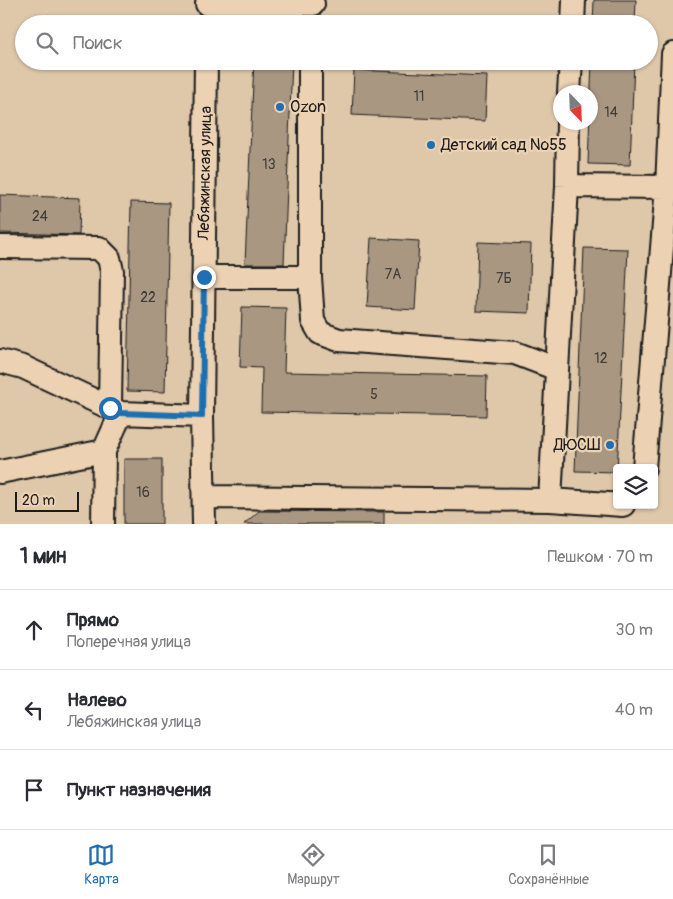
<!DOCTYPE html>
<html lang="ru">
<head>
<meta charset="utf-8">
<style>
  body { margin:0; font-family:Pangolin,sans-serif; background:#f7f7f7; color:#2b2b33 }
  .controls { position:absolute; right:15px; bottom:15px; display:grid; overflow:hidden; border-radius:5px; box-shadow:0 1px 4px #0004 }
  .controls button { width:45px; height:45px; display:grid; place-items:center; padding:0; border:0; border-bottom:1px solid #e1e1e2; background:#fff; color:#2b2b33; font:25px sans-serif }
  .compass { position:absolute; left:553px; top:85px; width:45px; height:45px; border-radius:50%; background:#fff; box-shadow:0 1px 4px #0004; rotate:157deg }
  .scale { position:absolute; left:15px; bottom:12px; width:64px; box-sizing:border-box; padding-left:5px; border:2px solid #1c1c1c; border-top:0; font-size:14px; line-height:18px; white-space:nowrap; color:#1c1c1c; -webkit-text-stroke:4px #ecd2b3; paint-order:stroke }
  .stop { position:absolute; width:15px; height:15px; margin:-11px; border:4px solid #1f6fb2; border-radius:50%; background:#fff }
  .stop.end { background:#1f6fb2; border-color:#fff; box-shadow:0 1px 5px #0008 }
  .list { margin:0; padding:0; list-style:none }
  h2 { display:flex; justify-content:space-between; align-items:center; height:65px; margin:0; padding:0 20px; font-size:21px }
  h2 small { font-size:16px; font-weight:400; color:#7c7c81 }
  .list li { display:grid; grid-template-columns:32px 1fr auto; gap:15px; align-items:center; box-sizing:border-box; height:80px; padding:0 20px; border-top:1px solid #e1e1e2 }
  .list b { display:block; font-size:19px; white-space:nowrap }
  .list p { margin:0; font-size:16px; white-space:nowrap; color:#7c7c81 }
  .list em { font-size:16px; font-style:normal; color:#7c7c81 }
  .icon { flex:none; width:28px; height:28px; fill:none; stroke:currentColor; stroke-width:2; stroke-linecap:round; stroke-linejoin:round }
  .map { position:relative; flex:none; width:673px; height:524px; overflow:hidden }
  .search { position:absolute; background:#fff; box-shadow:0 1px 4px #0004; left:15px; right:15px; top:15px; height:55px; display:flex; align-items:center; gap:12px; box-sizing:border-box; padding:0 18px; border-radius:28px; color:#7c7c81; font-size:19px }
  .sheet { height:305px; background:#fff }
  nav { display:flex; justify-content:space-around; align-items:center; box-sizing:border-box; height:70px; border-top:1px solid #e1e1e2; background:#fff; font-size:14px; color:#7c7c81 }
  nav a { display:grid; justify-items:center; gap:2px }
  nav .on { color:#1f6fb2 }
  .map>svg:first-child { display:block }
</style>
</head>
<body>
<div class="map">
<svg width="673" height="524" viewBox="0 0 673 524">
  <rect width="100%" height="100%" fill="#dfc7aa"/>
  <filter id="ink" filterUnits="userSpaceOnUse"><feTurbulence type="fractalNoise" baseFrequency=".02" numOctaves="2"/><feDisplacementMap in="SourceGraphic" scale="10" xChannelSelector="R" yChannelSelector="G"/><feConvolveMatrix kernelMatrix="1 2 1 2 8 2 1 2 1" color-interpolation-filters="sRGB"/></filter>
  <g filter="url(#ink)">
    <path fill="#a99782" stroke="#1c1c1c" d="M594 0H636L635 24H593Z
      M254 61H292L284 264H245Z
      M592 61H634L630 165 588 164Z
      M354 70 487 76 485 121 352 115Z
      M0 195 80 198 79 235 0 233Z
      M131 202 169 203 165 392 127 391Z
      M371 238 419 241 415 310 367 307Z
      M478 242 531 244 529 313 476 311Z
      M584 248 628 249 617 472 575 471Z
      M242 307 286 308 284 372 487 376 486 416 261 412 262 368 240 367Z
      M124 459H162V524H124Z
      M259 511 384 512V524H244Z"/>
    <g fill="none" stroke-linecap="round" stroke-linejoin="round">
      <g stroke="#1c1c1c" stroke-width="26">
        <path id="minor" d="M207 4H313
          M573 24 574 0
          M310 61V277L313 321 320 333 339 340 515 353 557 369
          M569 92 571 61
          M567 186 667 187
          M0 247 99 248 109 258 112 271 110 407
          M204 277H310
          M0 361 23 367 121 413
          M644 468 667 187 673 54
          M0 472 104 451 121 413 202 416
          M204 497 550 500 623 505
          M550 500 567 186 568 122
          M103 524 104 451
          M204 524 202 416 206 61"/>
      </g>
      <use href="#minor" stroke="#ecd2b3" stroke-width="22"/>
    </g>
  </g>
  <g fill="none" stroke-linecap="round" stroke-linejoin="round" filter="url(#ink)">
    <path stroke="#1f6fb2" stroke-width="6" d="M110 408 121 413 202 416 204 277"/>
  </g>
  <g fill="#1f6fb2" stroke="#ecd2b3" stroke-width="2">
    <circle cx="280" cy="107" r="5"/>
    <circle cx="431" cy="145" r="5"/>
    <circle cx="610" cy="445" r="5"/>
  </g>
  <g text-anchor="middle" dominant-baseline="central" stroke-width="4.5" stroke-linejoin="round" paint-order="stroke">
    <g font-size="14" fill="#3f3b36">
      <text x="419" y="96">11</text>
      <text x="611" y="112">14</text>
      <text x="269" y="164">13</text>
      <text x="40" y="216">24</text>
      <text x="393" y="274">7А</text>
      <text x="504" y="278">7Б</text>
      <text x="148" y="297">22</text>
      <text x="601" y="358">12</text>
      <text x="374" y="394">5</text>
      <text x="143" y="492">16</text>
    </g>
    <g font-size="16" fill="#1c1c1c" stroke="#ecd2b3" text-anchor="start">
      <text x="290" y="107">Ozon</text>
      <text x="441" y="145">Детский сад №55</text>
      <text x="600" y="445" text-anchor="end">ДЮСШ</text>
    </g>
    <g font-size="16" fill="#1c1c1c" stroke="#ecd2b3">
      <text transform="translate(205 173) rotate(-89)">Лебяжинская улица</text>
    </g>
  </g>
</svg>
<div class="controls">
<button><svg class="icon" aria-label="layers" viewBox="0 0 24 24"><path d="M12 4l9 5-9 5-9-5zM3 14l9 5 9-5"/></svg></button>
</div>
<svg class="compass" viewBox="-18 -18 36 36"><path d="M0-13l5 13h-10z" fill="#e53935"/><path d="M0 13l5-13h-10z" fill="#7c7c81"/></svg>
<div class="scale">20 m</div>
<div class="stop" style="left:110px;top:408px"></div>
<div class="stop end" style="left:204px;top:277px"></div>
<div class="search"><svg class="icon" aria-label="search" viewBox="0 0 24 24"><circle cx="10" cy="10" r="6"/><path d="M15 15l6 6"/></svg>Поиск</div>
</div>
<section class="sheet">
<h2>1 мин<small>Пешком · 70 m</small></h2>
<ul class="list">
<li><svg class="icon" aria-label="ahead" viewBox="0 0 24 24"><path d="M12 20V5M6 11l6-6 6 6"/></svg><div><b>Прямо</b><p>Поперечная улица</p></div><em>30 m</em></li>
<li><svg class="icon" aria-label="left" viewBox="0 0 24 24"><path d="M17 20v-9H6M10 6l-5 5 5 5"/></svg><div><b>Налево</b><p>Лебяжинская улица</p></div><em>40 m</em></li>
<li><svg class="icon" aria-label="arrive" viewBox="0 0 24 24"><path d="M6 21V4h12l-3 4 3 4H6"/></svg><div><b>Пункт назначения</b></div></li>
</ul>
</section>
<nav>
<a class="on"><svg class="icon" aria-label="map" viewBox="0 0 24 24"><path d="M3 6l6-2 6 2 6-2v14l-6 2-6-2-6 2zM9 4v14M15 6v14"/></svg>Карта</a>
<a><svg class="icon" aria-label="directions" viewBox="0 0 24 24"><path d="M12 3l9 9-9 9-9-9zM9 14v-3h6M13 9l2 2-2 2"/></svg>Маршрут</a>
<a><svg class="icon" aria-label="saved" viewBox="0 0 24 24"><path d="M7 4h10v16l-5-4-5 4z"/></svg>Сохранённые</a>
</nav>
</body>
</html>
